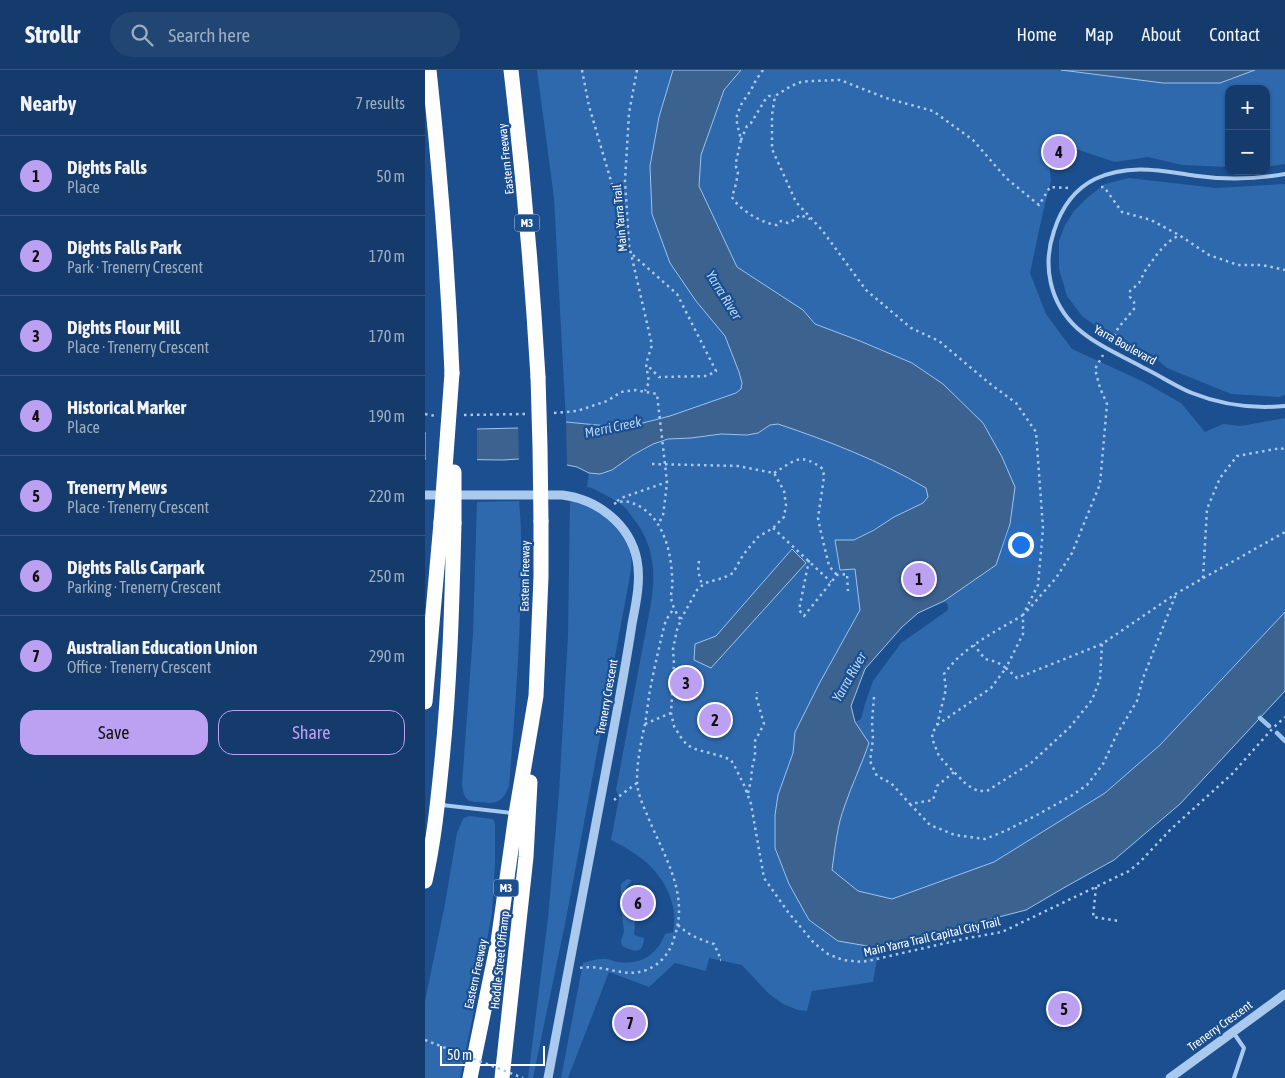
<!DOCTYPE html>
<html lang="en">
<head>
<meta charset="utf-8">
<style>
  body { margin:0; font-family:"Asap Condensed",sans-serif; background:#214673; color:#f1f3f6 }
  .controls { position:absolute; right:15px; top:15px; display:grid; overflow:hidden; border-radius:10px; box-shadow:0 1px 4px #0004 }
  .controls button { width:45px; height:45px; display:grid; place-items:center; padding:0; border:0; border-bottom:1px solid #33557e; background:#143b6b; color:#f1f3f6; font:25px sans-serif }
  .scale { position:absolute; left:15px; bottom:12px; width:105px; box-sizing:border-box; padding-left:5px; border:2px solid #fff; border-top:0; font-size:14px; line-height:18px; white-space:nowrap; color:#fff; -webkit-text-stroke:4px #1b4f8f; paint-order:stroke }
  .you { position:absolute; left:595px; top:474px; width:18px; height:18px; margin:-12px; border:4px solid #fff; border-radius:50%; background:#1a73e8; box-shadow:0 0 0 8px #1a73e833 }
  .badge { display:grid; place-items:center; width:32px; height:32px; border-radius:50%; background:#bca0f2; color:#111; font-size:16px; font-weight:700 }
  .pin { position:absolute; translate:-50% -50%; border:2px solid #fff; box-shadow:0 1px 5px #0006 }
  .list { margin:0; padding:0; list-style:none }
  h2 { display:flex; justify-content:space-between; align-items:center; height:65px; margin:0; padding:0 20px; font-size:21px }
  h2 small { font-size:16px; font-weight:400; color:#9dadc1 }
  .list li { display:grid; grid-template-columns:32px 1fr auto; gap:15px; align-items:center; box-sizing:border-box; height:80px; padding:0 20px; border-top:1px solid #33557e }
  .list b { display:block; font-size:19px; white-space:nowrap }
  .list p { margin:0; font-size:16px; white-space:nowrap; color:#9dadc1 }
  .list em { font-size:16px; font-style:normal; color:#9dadc1 }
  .actions { display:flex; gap:10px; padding:15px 20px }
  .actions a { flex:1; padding:11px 0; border:1px solid #bca0f2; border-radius:15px; text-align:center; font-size:18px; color:#bca0f2 }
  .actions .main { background:#bca0f2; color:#111 }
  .icon { flex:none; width:28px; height:28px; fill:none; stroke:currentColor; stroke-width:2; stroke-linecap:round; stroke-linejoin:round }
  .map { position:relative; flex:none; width:860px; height:1008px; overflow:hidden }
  header { display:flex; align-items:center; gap:30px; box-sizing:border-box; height:70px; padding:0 25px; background:#143b6b; border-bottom:1px solid #33557e }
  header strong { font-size:24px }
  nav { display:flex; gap:28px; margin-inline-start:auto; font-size:18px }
  .search { width:350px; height:45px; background:#214673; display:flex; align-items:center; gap:12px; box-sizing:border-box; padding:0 18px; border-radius:28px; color:#9dadc1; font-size:19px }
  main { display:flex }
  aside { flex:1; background:#143b6b }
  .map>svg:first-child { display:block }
</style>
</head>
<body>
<header>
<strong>Strollr</strong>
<div class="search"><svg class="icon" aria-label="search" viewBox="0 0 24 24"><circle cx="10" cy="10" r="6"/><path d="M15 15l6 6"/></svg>Search here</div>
<nav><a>Home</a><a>Map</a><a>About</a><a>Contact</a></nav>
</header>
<main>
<aside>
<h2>Nearby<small>7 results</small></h2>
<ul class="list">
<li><span class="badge">1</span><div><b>Dights Falls</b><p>Place</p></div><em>50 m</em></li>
<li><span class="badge">2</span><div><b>Dights Falls Park</b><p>Park · Trenerry Crescent</p></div><em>170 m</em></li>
<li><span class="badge">3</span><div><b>Dights Flour Mill</b><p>Place · Trenerry Crescent</p></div><em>170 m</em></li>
<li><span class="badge">4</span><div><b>Historical Marker</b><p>Place</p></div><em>190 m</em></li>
<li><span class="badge">5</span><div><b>Trenerry Mews</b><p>Place · Trenerry Crescent</p></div><em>220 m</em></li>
<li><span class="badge">6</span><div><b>Dights Falls Carpark</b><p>Parking · Trenerry Crescent</p></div><em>250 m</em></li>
<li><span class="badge">7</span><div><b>Australian Education Union</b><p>Office · Trenerry Crescent</p></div><em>290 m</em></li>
</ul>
<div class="actions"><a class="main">Save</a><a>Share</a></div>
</aside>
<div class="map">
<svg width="860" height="1008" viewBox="0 0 860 1008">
  <rect width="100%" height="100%" fill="#1b4f8f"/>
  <path fill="#2e69ad" d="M112 0H248L234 47 225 96 227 144 245 193 271 231 300 266 314 302 317 313 316 319 311 323C280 334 248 348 215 354 191 358 165 354 141 352L129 128Z
    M316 0H636L738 13H795L830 0H860V94L841 97V19H804V97L757 95 723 87 690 92 630 72 622 74 626 111 618 142 605 203 621 244 647 279 717 311 756 333 780 362 798 354 816 356 860 348V542L735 675 680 723 569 793 467 829 433 821 407 800C410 779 412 755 420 735 427 714 437 694 444 673L430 652 436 649 440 634 448 611 476 573 523 540V535L519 531 571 495 487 293 435 271 390 254 378 240 312 197 274 116 276 85 299 20Z
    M704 108 791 118 860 114V325L854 327 806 324 742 298 726 284 679 262 657 246 642 226 634 199V171L640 155 649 141 663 127 680 114Z
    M353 354C404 371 455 391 501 418L503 427C494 438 480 441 468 448 455 455 443 463 429 470L430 498 435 540 394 614 370 662 368 683 353 725 350 779 364 814 384 850 413 871 454 878 448 912 387 921 382 941 373 940 358 934 343 923 317 895 284 888 281 901 250 893 224 917 184 902 143 1008H136L158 893C164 891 171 889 178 889 183 888 188 892 193 892 216 895 232 885 240 864L248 862C254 833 238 805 216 788 207 781 196 775 186 770L194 728 191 720 226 533C231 501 229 474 208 448 205 444 202 439 198 436 190 429 176 423 167 418L162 417 164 403 175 404 187 400 208 385 228 374 243 369 266 368 296 364 322 365 333 363 345 355Z
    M94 431C95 443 96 454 96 465 97 549 91 633 84 716 77 734 70 734 53 732 49 732 45 732 42 729 38 725 38 719 37 714L48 564 52 432Z
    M145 431C150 432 156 433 161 435 180 443 202 465 206 486 207 492 206 500 205 506L141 849 108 1008H103L123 848 134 723 143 565Z
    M45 746 67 749 69 750 70 755V795L67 843 50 935 35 1008H0V931L20 834 32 763 38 749 41 747Z
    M202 809 207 810 201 818C211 835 211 846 209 865L219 868C218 885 209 882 197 876L196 871 199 861 196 837V814Z"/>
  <path fill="#3c6290" stroke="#9cc4f0" d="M248 0H316L299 20 276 85 274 116 312 197 378 240 390 254 435 271 487 293 518 314 558 353 577 387 590 417 585 454 571 495 519 531 493 543 477 557 440 599 426 636 430 652 444 673C437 694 427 714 420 735 412 755 410 779 407 800L433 821 467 829 569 792 680 723 735 675 860 542V621L755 734 689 790 642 816 601 840 454 878 413 871 384 850 364 814 350 778V745L353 725 368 683 370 662 394 614 435 540 430 499 415 500 410 470H429L449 460 469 447 498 433 503 427 501 418C455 391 404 371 353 354L345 355 333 363 322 365 296 364 266 368 243 369 228 374 208 385 187 400 175 404 164 403 152 397 142 395 94 389 78 390 0 389V363L52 359 93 358 141 352 183 356 214 354 245 346 311 323 316 319 317 313 314 302 300 266 271 231 245 193 227 144 225 96 234 47Z
    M636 0H830L795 13H738Z
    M367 479 381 493 286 598 269 590 270 574 291 566Z"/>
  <path fill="#1b4f8f" d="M141 350 142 397 94 392 93 355Z
    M52 356V392L1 391V360Z"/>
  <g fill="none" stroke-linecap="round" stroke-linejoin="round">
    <path stroke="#9cc4f0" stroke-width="4.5" d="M835 648 844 656
      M852 663 860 671"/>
    <path stroke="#a9c9ee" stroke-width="2.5" stroke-dasharray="2.5 4" stroke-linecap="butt" d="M157 0 164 36 203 169
      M212 0 204 43 200 111 204 175 227 275 221 294 224 312 220 321
      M338 0 331 10 326 20 317 33 312 45V53L316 70 311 92V97L313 102 311 114 307 127C313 139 338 154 352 155L356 151 363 153 366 152 375 145 385 149
      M316 70 322 56 326 53 340 30 344 26H350
      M676 117H679L697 142 726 150 754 165 784 185 813 195H837L860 200
      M643 118 625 117 614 135 581 108 548 70 508 41 461 28 415 10 386 11 376 12 366 16 350 26 347 45V79L371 132 397 160 441 220 486 258 514 271 564 313 591 333 611 362 618 458 613 515 598 545V564L581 598 592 608 677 574 752 523 860 462
      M208 185 252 224 291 301 282 306 234 307 222 295
      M687 272 689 269 690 263 694 257 709 239V232L705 227V221L714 213 720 201 733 183 742 173 754 165
      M129 343 152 341 182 331 196 322 210 320 232 324 242 412 240 430 238 445 233 455
      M0 344 11 346
      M39 345 101 344
      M227 394 313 396 349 403 359 421 361 435 359 447 348 458 333 467 318 485 308 503 298 508 280 513 272 520 256 549
      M349 403C371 390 375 382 398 399L399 407 393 448 395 458 404 496 412 505
      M192 431 199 427 242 412
      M189 434C198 429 206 432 214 436 238 449 246 481 247 506 248 513 247 519 246 525 246 534 251 543 256 550L252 560 248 579 249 594 246 643 249 656 255 666 262 675 270 679 299 687 306 690 310 697 319 715 326 734 339 808 363 842 389 873 403 884 418 890 437 892 447 890 543 868 577 862 704 801 715 792 746 759 807 704 848 658 860 647
      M348 458 406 512
      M384 490 374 540 379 546 412 505 422 504 423 521
      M274 491 273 501 277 515
      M778 508 782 439 795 408 812 386 856 378 860 380
      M602 541 631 508 647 483 675 414 682 334 675 318 670 299 678 285
      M598 545C570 562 538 577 519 604L521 619 512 655 507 664 508 671 514 686 521 694 542 715 553 721H562L606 693 645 657 667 630 675 609 677 574
      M449 627 447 652 448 669 445 691 452 706 466 713 485 734 508 730 512 716 529 702
      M220 654 246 643
      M512 655 566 618 581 598 572 592 560 589 549 575
      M323 723 326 710 327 698 330 686V671L339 654 331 626 332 622
      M189 730 212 713
      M485 734 505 755 530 765 560 769 580 761 612 745 646 726 662 715 678 694 692 664 712 631 718 608 751 524
      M671 817 668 847 694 851
      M253 855C263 865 276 870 289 874L294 885 295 890H296
      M155 898C183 893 205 914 232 894 242 886 247 877 250 865 264 823 238 784 223 747 218 735 212 723 212 710 212 692 216 672 220 654 222 643 223 631 225 620 229 599 234 578 239 557L241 550 249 538"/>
    <path stroke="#a9c9ee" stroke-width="4" d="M860 104C832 109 802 110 773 106 737 101 705 93 670 109 648 120 636 139 629 161 617 196 625 233 652 258 671 275 695 285 717 297 734 305 750 316 767 323 797 335 828 339 860 336
      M17 735 87 743
      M808 962 819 978 809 1008"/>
    <path stroke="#a9c9ee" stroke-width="9" d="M0 425H137C172 429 205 454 212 490 216 511 211 533 207 554 203 581 198 608 193 636 170 760 147 884 123 1008
      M745 1008 860 924"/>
    <path stroke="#fff" stroke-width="15" d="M4 0C15 101 23 201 27 303
      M86 0C98 102 107 204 113 307
      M0 632 16 453
      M0 811C9 771 13 730 17 690 25 611 27 532 29 453
      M45 1008 73 872 91 744 111 626 116 507V451
      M77 1008 101 787 105 712"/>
    <path stroke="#a9c9ee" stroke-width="2.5" stroke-dasharray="2.5 4" stroke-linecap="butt" d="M0 970 98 1008"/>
    <path stroke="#fff" stroke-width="15" d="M113 307 115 377 116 451
      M29 402V453
      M16 453 27 303"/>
  </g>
  <g text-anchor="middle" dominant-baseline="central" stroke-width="4.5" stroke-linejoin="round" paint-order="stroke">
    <g fill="#1b4f8f" stroke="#bbcadd" stroke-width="1">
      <rect x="89.5" y="144.5" width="25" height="17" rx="4"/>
      <rect x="68.5" y="809.5" width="25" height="17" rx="4"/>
    </g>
    <g font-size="11" font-weight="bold" fill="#fff">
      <text x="102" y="153">M3</text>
      <text x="81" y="818">M3</text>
    </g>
    <g font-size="12" fill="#fff" stroke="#1b4f8f">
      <text transform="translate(81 89) rotate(-96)">Eastern Freeway</text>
      <text transform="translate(195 148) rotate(-95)">Main Yarra Trail</text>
      <text transform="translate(700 275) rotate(29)">Yarra Boulevard</text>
      <text transform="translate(100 506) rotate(-89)">Eastern Freeway</text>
      <text transform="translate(182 627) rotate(-80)">Trenerry Crescent</text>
      <text transform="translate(507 867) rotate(-13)">Main Yarra Trail Capital City Trail</text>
      <text transform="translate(75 890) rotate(-84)">Hoddle Street Offramp</text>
      <text transform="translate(51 904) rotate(-78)">Eastern Freeway</text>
      <text transform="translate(795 956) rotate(-36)">Trenerry Crescent</text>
    </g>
    <g font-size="14" font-style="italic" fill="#b5d3f5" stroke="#1b4f8f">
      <text transform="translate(299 225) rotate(58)">Yarra River</text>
      <text transform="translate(188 357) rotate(-12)">Merri Creek</text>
      <text transform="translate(424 607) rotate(-60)">Yarra River</text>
    </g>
  </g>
</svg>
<div class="controls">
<button>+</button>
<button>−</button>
</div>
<div class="scale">50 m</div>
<div class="you"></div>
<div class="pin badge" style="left:494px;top:509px">1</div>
<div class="pin badge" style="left:290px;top:650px">2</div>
<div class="pin badge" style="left:261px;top:613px">3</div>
<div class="pin badge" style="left:634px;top:82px">4</div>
<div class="pin badge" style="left:639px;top:939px">5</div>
<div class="pin badge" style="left:213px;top:833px">6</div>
<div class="pin badge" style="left:205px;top:953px">7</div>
</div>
</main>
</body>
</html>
